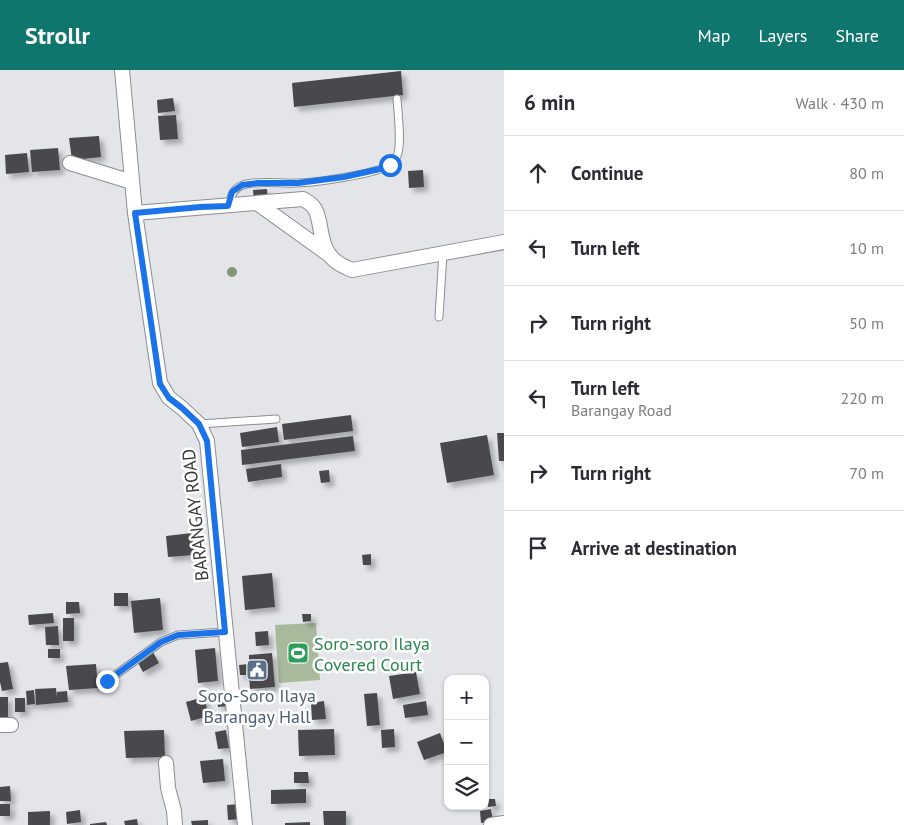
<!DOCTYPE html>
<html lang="en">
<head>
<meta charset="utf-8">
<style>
  body { margin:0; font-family:"PT Sans",sans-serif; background:#f7f7f7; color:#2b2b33 }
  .controls { position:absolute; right:15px; bottom:15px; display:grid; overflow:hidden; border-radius:10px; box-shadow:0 1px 4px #0004 }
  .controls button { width:45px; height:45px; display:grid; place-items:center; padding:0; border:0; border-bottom:1px solid #e1e1e2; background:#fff; color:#2b2b33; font:25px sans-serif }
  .stop { position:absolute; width:15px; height:15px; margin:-11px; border:4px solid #1a73e8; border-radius:50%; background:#fff }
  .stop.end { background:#1a73e8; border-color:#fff; box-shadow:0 1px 5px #0008 }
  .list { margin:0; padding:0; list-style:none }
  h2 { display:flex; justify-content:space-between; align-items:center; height:65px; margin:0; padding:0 20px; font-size:21px }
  h2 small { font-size:16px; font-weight:400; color:#7c7c81 }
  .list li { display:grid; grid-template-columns:32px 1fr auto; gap:15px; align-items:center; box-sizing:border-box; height:75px; padding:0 20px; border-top:1px solid #e1e1e2 }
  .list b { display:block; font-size:19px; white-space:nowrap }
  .list p { margin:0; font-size:16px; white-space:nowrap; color:#7c7c81 }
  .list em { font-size:16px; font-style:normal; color:#7c7c81 }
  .icon { flex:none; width:28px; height:28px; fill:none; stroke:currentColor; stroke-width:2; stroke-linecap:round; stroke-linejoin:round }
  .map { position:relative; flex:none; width:504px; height:755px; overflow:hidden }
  header { display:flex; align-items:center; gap:30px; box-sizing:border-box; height:70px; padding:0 25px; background:#0f766e; color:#fff }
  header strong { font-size:24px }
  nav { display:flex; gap:28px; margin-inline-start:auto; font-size:18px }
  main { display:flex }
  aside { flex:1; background:#fff }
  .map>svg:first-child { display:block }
</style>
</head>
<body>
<header>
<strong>Strollr</strong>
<nav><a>Map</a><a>Layers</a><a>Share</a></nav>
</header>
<main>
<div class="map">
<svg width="504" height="755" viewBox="0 0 504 755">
  <defs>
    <filter id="shadow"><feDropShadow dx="4.5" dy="4.5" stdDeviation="2.5" flood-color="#0004"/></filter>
  </defs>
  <rect width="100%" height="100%" fill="#e3e5e9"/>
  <path fill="#a8ba9c" d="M316 553 320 610 279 613 275 555Z"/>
  <path fill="#484a4d" filter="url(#shadow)" d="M401 1 403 25 294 37 292 13Z
    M173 28 175 41 158 43 157 30Z
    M176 45 178 69 160 70 158 46Z
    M99 66 101 87 72 90 69 68Z
    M58 78 60 100 32 102 30 80Z
    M27 83 29 102 6 104 5 85Z
    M423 100 424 117 409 118 408 101Z
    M267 119 268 131 254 132 253 120Z
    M351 345 353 361 284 370 282 354Z
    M277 357 279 372 242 377 240 363Z
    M497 363H504V391H499Z
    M487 365 494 405 447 413 440 373Z
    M353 366 355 381 242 395 241 380Z
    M281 394 282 407 248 412 246 399Z
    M329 400 330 412 321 413 319 401Z
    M192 463 194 485 168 487 166 466Z
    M371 484V495H363L362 485Z
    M272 503 275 537 245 540 242 506Z
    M114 523H128V536H114Z
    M160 528 163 560 134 563 131 531Z
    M66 532H79L80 543 66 544Z
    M53 543 54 553 29 555 28 545Z
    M302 544H311V551L303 552Z
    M63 548H74V571H63Z
    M58 556 59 575H46L45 557Z
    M268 561 269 575 256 576 255 562Z
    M215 578 218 611 198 613 195 580Z
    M48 579H60V588H48Z
    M153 582 159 593 143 602 137 591Z
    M272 583 275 617 250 619 249 605H240L239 595 249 594V585Z
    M8 592 13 619 2 621 0 612V593Z
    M96 594 98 618 69 620 66 596Z
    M416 602 420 624 393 629 389 606Z
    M56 618 57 628V622L67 621 68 632 36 635 35 619Z
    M34 620 35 634 27 635 26 621Z
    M225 623 227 636 218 637 217 624Z
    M377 623 380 655 367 656 364 624Z
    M0 627H8V651H0Z
    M204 627 209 646 191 651 186 632Z
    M15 628H25V642H15Z
    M324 631 326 649 312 650 311 633Z
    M426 631 428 645 405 648 403 635Z
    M334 659 335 685 299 686 298 660Z
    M394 659 395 677 382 678 381 660Z
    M164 660 165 687 126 688 124 661Z
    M226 660 229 678 218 679 215 662Z
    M440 663 447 682 424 690 417 672Z
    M223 689 225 711 203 713 200 691Z
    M294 702H308L309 713H294Z
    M10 716 11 731H0V717Z
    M306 719V733L271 734V720Z
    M487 729H495L496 736 488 737Z
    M0 734H10V746H0Z
    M240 734 241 749 228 750 227 735Z
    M491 739 493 751 481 753 480 741Z
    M80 740 81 752 67 754 66 742Z
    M50 741V755H28V742Z
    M323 741H346V755H324Z
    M137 749 138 755H125L124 751Z
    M208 750V755H192L191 751Z
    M106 752 107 755H90V754Z
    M310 752V755H285V753Z"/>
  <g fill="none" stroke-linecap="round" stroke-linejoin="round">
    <g stroke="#8b8d91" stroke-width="9">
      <path id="service" d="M228 136C231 127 233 118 243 115 257 110 281 114 296 113 313 113 377 104 389 95 391 94 395 89 397 86 402 75 398 43 397 29
        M439 247 443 183
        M199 354 276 349
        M107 611 161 572 178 565 225 562"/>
    </g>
    <g stroke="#8b8d91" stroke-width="16">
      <path id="minor" d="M122 0 135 143 160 313 169 328 182 338 199 354 207 371 245 755
        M70 93 132 112
        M257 133 328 184
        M135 143 303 129C308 132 312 134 315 139 322 152 319 171 329 184 334 192 343 196 352 200L504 172
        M0 655H11
        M166 693 168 718 174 741 175 755
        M491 755 504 753"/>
    </g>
    <use href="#service" stroke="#fff" stroke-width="7"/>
    <use href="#minor" stroke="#fff" stroke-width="14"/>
  </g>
  <circle fill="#849777" cx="232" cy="202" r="5"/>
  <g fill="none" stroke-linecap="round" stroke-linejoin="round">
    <path stroke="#1a73e8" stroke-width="6" d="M107 611 161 572 178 565 225 562 207 371 199 354 182 338 169 328 160 314 135 143 200 137 228 136 232 122 242 115 258 113H298L344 107 380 99 390 95"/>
  </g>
  <defs>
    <g id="stadium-square" transform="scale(1.125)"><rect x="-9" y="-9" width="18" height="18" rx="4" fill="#2e9e5b" stroke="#fff"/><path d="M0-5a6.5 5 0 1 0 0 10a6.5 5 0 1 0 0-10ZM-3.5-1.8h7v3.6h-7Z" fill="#fff"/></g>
    <g id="civic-square" transform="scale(1.125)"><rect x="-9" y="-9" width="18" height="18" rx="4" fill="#5c6f8a" stroke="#fff"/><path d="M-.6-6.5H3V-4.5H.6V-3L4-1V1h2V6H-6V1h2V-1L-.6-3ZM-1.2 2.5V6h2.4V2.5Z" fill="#fff"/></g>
  </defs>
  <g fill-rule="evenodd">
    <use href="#stadium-square" x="298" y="583"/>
    <use href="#civic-square" x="257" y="600"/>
  </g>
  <g text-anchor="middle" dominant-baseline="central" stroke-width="5" stroke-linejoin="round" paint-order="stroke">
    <g font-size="18" fill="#37383a" stroke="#fff">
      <text transform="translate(195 445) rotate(-96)">BARANGAY ROAD</text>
    </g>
    <g font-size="18" fill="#27864d" stroke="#fff" text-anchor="start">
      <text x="314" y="573">Soro-soro Ilaya<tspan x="314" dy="21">Covered Court</tspan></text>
    </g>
    <g font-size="18" fill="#4e5e75" stroke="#fff">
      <text x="257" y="625">Soro-Soro Ilaya<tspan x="257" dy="21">Barangay Hall</tspan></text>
    </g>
  </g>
</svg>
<div class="controls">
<button>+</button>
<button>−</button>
<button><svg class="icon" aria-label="layers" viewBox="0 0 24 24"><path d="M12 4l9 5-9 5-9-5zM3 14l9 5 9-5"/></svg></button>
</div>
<div class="stop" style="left:390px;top:95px"></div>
<div class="stop end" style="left:107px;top:611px"></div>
</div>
<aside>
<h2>6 min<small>Walk · 430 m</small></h2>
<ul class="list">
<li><svg class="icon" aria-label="ahead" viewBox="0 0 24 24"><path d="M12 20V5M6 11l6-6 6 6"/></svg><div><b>Continue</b></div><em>80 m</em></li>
<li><svg class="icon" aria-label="left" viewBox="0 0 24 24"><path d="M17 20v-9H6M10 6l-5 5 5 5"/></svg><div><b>Turn left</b></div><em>10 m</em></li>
<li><svg class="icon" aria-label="right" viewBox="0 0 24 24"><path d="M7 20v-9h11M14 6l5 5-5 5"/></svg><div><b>Turn right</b></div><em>50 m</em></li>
<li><svg class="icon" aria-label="left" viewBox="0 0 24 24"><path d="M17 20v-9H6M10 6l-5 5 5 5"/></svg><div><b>Turn left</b><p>Barangay Road</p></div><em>220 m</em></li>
<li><svg class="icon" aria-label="right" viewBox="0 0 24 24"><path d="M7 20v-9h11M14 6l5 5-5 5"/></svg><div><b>Turn right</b></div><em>70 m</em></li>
<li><svg class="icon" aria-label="arrive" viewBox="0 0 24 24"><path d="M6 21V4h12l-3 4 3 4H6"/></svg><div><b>Arrive at destination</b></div></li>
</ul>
</aside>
</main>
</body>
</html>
